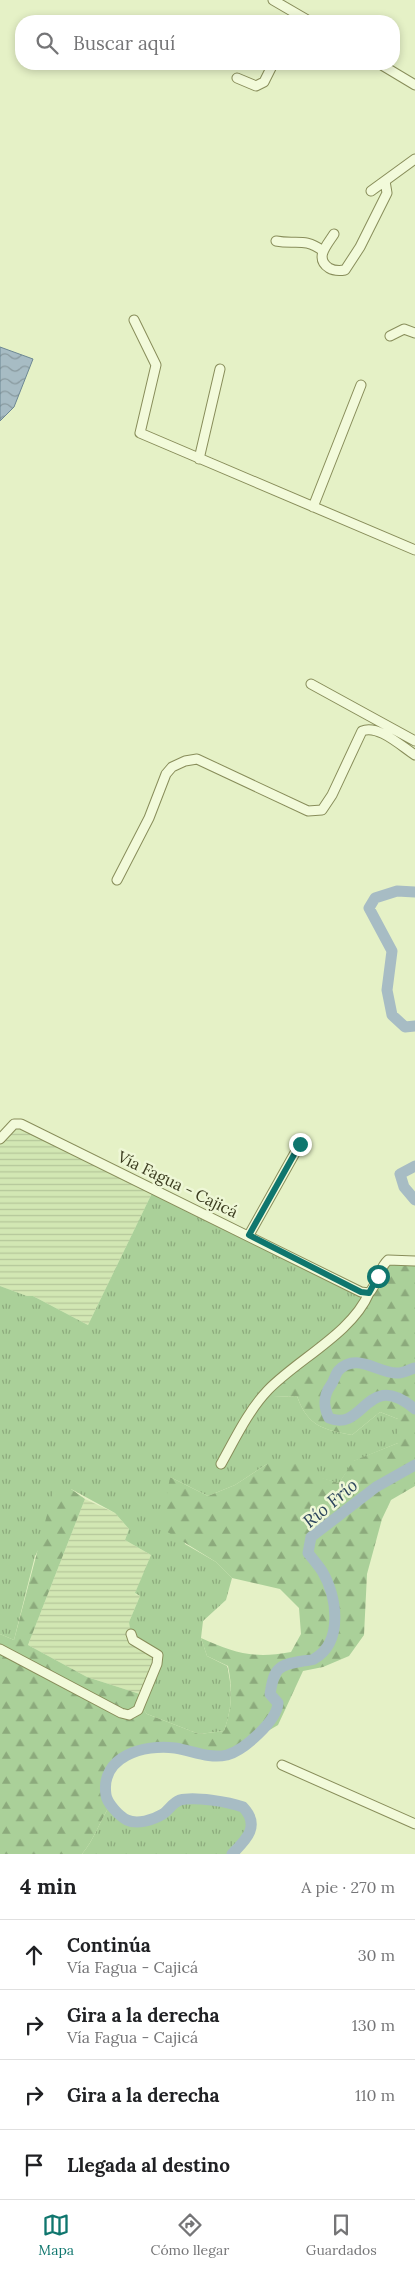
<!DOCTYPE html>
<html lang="es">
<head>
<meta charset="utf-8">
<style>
  body { margin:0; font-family:Lora,serif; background:#f2f2f2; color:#202124 }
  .stop { position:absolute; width:15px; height:15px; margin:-11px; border:4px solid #0f766e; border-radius:50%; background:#fff }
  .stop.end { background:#0f766e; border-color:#fff; box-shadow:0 1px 5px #0008 }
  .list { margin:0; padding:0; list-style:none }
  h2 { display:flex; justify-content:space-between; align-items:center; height:65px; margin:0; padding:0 20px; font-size:21px }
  h2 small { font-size:16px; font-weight:400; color:#757577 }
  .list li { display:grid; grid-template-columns:32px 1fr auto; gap:15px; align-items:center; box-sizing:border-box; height:70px; padding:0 20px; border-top:1px solid #e0e0e0 }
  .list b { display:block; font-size:19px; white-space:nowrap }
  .list p { margin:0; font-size:16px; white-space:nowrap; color:#757577 }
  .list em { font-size:16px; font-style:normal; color:#757577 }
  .icon { flex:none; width:28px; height:28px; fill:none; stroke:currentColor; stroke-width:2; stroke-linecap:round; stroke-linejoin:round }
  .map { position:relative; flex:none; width:415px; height:1854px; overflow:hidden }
  .search { position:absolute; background:#fff; box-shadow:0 2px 8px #0003; left:15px; right:15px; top:15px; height:55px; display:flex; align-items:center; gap:12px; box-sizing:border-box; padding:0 18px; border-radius:20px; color:#757577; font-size:19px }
  .sheet { height:345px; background:#fff }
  nav { display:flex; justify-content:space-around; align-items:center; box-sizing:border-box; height:70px; border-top:1px solid #e0e0e0; background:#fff; font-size:14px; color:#757577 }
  nav a { display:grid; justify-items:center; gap:2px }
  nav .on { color:#0f766e }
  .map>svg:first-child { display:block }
</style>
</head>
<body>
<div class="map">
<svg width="415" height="1854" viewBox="0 0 415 1854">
  <defs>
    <pattern id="farmland-rules" width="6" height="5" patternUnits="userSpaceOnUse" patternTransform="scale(1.25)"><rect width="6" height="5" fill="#d2e7b3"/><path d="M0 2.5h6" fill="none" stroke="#b5c79a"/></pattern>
    <pattern id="grass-tufts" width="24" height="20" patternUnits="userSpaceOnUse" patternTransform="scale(1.25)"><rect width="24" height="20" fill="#aad099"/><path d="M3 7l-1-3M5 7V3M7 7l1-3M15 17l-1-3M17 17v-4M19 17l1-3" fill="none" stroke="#8caa7c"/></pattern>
    <pattern id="forest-firs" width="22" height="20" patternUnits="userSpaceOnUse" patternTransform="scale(1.25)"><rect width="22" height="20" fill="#aad099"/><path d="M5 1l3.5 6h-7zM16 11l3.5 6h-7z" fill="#8caa7c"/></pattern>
    <pattern id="water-waves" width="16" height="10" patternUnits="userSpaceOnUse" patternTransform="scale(1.25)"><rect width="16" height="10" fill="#a7bcc4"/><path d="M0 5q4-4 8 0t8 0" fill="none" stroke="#899a9f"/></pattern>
  </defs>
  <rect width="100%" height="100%" fill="#e5f1c6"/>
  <path fill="url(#farmland-rules)" d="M14 1124 154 1189 88 1325 33 1296H27L0 1286V1139Z
    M85 1499 115 1513 129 1529 125 1540 151 1555 135 1594 140 1596 129 1622 158 1655 143 1695 87 1677 28 1645Z"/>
  <path fill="url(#grass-tufts)" d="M154 1189 361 1292 366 1300 273 1397 297 1396C307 1426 324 1430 352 1435L380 1412 398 1419V1443L354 1461 339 1483 267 1464 235 1485 208 1496 170 1477 185 1544 216 1562 232 1578 226 1600 203 1621 201 1638 207 1656 227 1666C233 1690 232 1708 224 1731L199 1734 147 1714 140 1705 158 1655 131 1634 129 1622 140 1596 135 1593 151 1555 125 1540 129 1529 115 1513 71 1489 35 1556 14 1640 0 1634V1286L27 1296H33L88 1325Z
    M188 1798H201L243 1807C261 1826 246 1840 232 1854H82C94 1840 100 1821 110 1805 116 1809 119 1815 125 1819 145 1833 170 1803 188 1798Z"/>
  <path fill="url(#forest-firs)" d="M415 1261V1486L391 1500 382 1519 367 1574 364 1635 349 1656 323 1667 303 1671 278 1725 229 1754 213 1757 175 1748 157 1747 120 1759 110 1767 105 1791 107 1801 110 1805C100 1821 94 1840 82 1854H0V1634L14 1640 54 1488 71 1489 85 1499 28 1645 87 1677 143 1695 140 1705 147 1714 199 1734 224 1731C232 1708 233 1690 228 1666L207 1656 201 1638C235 1653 253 1659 291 1652L301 1634 299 1608 280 1589 232 1578 216 1562 161 1528 170 1477 208 1496 235 1485 267 1464 294 1462 306 1473 339 1483 353 1461 398 1443V1419L380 1412 352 1435C324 1430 307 1426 297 1396L273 1397 268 1390 349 1321 384 1264Z"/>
  <path fill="url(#water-waves)" stroke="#6d8793" d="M0 347 33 359 14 407 0 421Z"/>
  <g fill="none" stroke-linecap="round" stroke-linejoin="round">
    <path stroke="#a7bcc4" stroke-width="11" d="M415 892 397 891 375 898 369 908 392 951 387 990 392 1015 405 1027 415 1026
      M415 1166 400 1174 404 1187 415 1200
      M415 1368C410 1369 402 1374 396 1373 376 1372 356 1352 338 1371 335 1375 334 1381 331 1385 323 1396 323 1406 329 1418 365 1433 366 1368 415 1409
      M232 1854C246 1840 261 1826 243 1807 229 1802 194 1796 180 1800 172 1803 169 1810 163 1814 153 1820 137 1825 127 1820 119 1816 107 1803 106 1795 100 1756 144 1744 175 1748 193 1751 209 1759 227 1755 244 1750 277 1721 278 1703L270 1694C274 1669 277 1665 303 1661 306 1660 311 1661 314 1659 344 1642 337 1596 322 1571 318 1565 313 1559 308 1553L311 1537 376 1487 415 1465"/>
    <g stroke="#888d5a" stroke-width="11">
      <path id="minor" d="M273 0 309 21
        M380 64 415 85
        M237 78 256 86 264 82 273 64
        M371 191 415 159
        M334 234C327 245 314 258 329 268 334 271 339 271 345 270L360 247 387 193 385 181
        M276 241C296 245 304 237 323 251
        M134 320 156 365 140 433 415 550
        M390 336 404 329 415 333
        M199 459 220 369
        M313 507 361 385
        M311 684 415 741
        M117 880 149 818 166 774 172 767 185 761 197 759 308 811 322 810 332 795 362 731C378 724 401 746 415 755
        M0 1139 14 1124H21L361 1292 369 1293C378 1284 378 1269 388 1260L415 1261
        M249 1235 300 1144
        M221 1464C235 1439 248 1411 268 1390 298 1359 352 1333 369 1293
        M0 1649 121 1713 129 1715 138 1710 140 1705 157 1664 158 1655 133 1640 131 1634
        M282 1765 415 1824"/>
    </g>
    <use href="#minor" stroke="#f2fada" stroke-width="9"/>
  </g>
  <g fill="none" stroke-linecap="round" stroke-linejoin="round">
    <path stroke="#0f766e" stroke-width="6" d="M300 1144 249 1235 361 1292 369 1293 378 1276"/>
  </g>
  <g text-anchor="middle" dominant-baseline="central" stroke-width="5" stroke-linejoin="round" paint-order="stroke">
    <g font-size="16" fill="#3b3c1f" stroke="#eef7d6">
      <text transform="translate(178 1184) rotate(26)">Vía Fagua - Cajicá</text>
    </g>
    <g font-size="18" font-style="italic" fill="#2d455d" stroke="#eef7d6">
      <text transform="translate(330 1503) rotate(-40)">Río Frío</text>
    </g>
  </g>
</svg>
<div class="stop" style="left:378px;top:1276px"></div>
<div class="stop end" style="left:300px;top:1144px"></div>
<div class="search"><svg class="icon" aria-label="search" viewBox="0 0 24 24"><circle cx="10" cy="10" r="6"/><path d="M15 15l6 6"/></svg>Buscar aquí</div>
</div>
<section class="sheet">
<h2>4 min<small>A pie · 270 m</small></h2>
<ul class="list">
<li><svg class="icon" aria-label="ahead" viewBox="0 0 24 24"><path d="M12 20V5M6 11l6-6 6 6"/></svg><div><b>Continúa</b><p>Vía Fagua - Cajicá</p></div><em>30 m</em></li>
<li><svg class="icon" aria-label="right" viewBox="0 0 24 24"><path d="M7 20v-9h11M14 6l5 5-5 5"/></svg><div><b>Gira a la derecha</b><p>Vía Fagua - Cajicá</p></div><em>130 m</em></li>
<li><svg class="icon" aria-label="right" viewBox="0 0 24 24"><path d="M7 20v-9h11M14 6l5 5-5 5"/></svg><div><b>Gira a la derecha</b></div><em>110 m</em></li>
<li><svg class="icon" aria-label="arrive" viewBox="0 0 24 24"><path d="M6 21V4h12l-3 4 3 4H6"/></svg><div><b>Llegada al destino</b></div></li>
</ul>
</section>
<nav>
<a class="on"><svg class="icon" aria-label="map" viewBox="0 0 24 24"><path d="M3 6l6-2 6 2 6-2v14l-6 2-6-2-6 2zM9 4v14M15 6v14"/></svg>Mapa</a>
<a><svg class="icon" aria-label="directions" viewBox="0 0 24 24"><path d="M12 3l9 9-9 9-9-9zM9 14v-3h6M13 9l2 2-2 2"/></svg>Cómo llegar</a>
<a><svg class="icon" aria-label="saved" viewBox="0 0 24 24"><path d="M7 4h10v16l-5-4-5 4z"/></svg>Guardados</a>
</nav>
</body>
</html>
